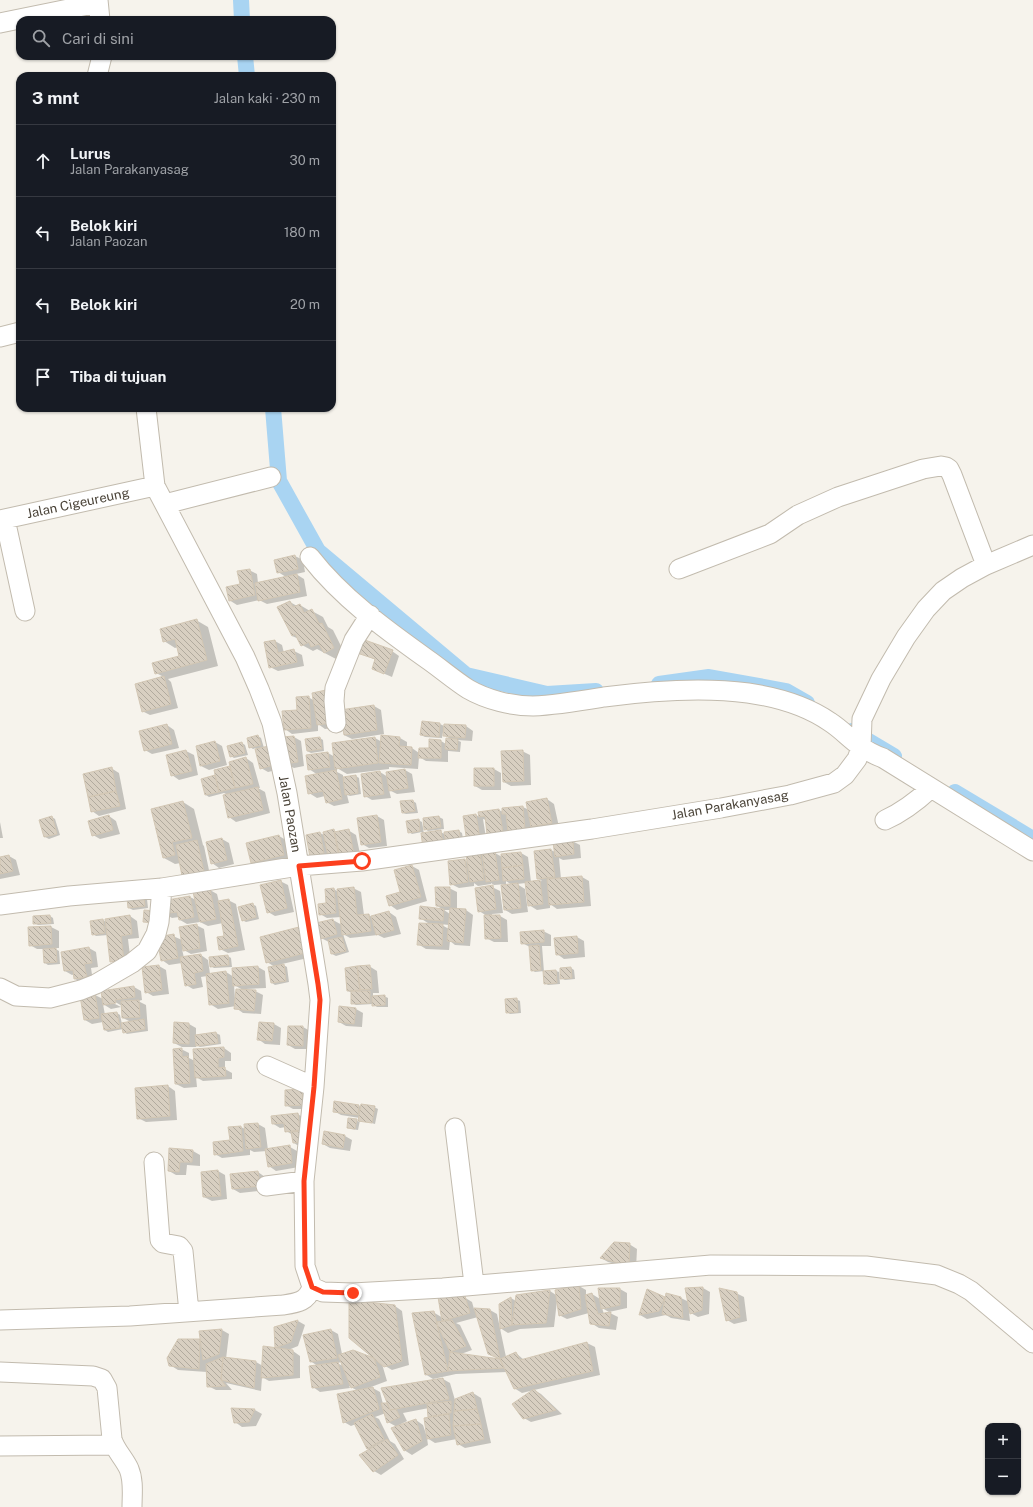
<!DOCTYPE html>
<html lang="id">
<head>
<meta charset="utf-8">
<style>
  body { margin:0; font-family:"Public Sans",sans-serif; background:#242831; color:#f1f3f6 }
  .controls { position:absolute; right:12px; bottom:12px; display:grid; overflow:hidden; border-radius:8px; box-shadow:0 1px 3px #0004 }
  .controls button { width:36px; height:36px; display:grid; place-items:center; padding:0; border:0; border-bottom:1px solid #363941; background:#171b24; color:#f1f3f6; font:20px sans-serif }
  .stop { position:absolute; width:12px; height:12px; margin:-9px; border:3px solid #fc3f1d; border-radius:50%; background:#fff }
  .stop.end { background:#fc3f1d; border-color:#fff; box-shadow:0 1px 4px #0008 }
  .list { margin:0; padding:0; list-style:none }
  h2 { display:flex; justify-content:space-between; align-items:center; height:52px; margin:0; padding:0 16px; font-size:17px }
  h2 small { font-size:13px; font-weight:400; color:#9ea1a6 }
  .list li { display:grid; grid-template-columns:26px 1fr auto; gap:12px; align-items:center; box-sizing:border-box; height:72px; padding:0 16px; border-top:1px solid #363941 }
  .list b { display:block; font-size:15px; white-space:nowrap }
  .list p { margin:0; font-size:13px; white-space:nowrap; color:#9ea1a6 }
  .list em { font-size:13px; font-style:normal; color:#9ea1a6 }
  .icon { flex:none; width:22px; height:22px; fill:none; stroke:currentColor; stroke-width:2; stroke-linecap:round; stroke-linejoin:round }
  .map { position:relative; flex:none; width:1033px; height:1507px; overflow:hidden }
  .search { position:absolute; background:#171b24; box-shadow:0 1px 3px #0004; left:16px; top:16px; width:320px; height:44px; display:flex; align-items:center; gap:10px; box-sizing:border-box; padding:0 14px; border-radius:12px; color:#9ea1a6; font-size:15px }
  .panel { position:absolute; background:#171b24; box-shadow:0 1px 3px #0004; left:16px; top:72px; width:320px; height:340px; border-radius:12px }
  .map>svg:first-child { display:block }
</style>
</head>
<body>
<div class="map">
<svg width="1033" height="1507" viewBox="0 0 1033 1507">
  <defs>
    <pattern id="building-back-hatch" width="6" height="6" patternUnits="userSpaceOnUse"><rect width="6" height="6" fill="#d8cfc1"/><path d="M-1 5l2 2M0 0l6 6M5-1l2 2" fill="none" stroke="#b1aa9e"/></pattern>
  </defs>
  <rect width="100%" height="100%" fill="#f6f3ec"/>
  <path fill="#0003" fill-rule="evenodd" d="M295 556 303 560 305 572 296 574 304 579 307 596 267 604 259 600 237 605 229 600 241 585 249 570 257 574 258 583 286 577 278 572 276 560Z
    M290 602 297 606 300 605 310 611H312L323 617 328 627 333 630 345 654 336 659 317 649 313 651 302 645 299 639 292 636Z
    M196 620 208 627 218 666 168 679 171 682 178 708 150 715 142 711 164 677 156 673 180 657 178 647 175 648 164 641Z
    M275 641 282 645 284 653 294 651 302 655 304 666 278 671 270 667Z
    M392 651 399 656 392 677 373 669 376 660 358 652Z
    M308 697 315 701 338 727 325 729 318 724V731L292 734 285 729Z
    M374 706 381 710 384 734 352 739 344 735Z
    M440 724 444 726 442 738 425 737 421 735Z
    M167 725 174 730 179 748 152 754 145 750Z
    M445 725 466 726 473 731 472 741 457 740 461 742 460 752 448 751V762L426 761 419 757 418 769 389 767V769L347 774 337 768V772L343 775V778L356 776 359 778 361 794 350 796 347 795 349 803 334 806 326 802 325 796 317 798 309 793 318 775 309 769 328 753 335 757 375 738 382 742 400 738 407 742V748H412L419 753 430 749 441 741 446 744 452 740 444 735Z
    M258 736 261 738 264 748 280 769 268 772 261 768 256 748 253 749 250 747Z
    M294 737 301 741 304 766 294 768 286 764Z
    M320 738 323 740 324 751 311 753 307 751Z
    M215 742 222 746 227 765 209 770 201 766Z
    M242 743 245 745 248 755 234 758 231 756Z
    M186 751 194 755 198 775 179 780 172 775 167 756Z
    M522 751 530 755 531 785 511 786 504 782Z
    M246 758 253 763 260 788H258L265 792 270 813 236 822 229 817 228 795 224 793 209 797 206 795 215 776 217 777Z
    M111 768 119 773 126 809 99 816 92 811Z
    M494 769 501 773V790H482L475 786Z
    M405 770 412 774 415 792 397 794 389 790 391 798 372 800 365 796 380 772 388 777Z
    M547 799 554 804 559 827 539 831 532 827V834L495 838 486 820 483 819 487 844 475 846 476 815 480 817 479 813 499 810 503 812 523 807 529 810Z
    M413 801 416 803 418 813 406 814 403 813Z
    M183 802 194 809 203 845 204 846 211 880 181 863 175 864 164 858Z
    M109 816 116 821 120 834 100 839 93 835Z
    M377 816 384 820 387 846 369 848 362 844Z
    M52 817 55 819 60 835 49 839 45 837Z
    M439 817 443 819 444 829 428 831 425 829 424 819Z
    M418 820 422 822 424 834 440 832 445 834 459 831 462 833 464 844 424 847 422 832 412 834 409 832Z
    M0 822 3 838H0Z
    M333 830 337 833 348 830 356 835 362 863 311 856 320 833 324 835Z
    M279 836 286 840 290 859 259 866 252 862Z
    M222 839 229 843 234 864 219 868 212 863Z
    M572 841 580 845 581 858 563 860 559 858 561 879 582 877 589 881 591 906 557 909 550 904V908L537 910 529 905 526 883 517 884 525 889 528 912 512 914 505 910 512 885 506 881V884L494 885 491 883V884L478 886 474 883V886L459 888 451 884 464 860 468 862 480 854 484 856 495 853 502 857 521 853 528 857 531 882 542 881 538 878 535 852 551 850 555 852Z
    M9 856 16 860 20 875 0 879V858Z
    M412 866 419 870 427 901 397 910 390 905 401 893Z
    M280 881 288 885 294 912 275 916 268 912Z
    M492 887 500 891 503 913 492 914V916H500L507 920 508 942H494L486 938 487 916 479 911Z
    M353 888 361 892 364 915H369L372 917 389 912 396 917 401 934 384 938 378 935 350 938 343 934 349 952 336 956 332 954 329 942 321 938 333 920 342 925 341 917 327 918 320 914 327 904 334 889 338 892Z
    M449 888 457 892V909L466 910 473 915 470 946 455 945 450 941 449 950 426 949 418 944 431 925 420 918 444 910 450 914 451 910H444L437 906ZM440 924 449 925V929Z
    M210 890 217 894 219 902 228 900 236 904 245 950 228 953 220 949 226 936 223 923 208 926 200 922 187 924 180 920 179 917 172 918 165 914 190 897 196 900Z
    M143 897 147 899 148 908 133 910 129 908Z
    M252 904 256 906 259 919 246 922 242 920Z
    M50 916 53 918 54 924 38 925 34 923Z
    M130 916 137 921 139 938 128 939 131 964 118 965 111 961 108 935 96 936 93 934 103 920 106 922Z
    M196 925 204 929 207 951 191 954 182 949 184 958 201 955 208 960 210 974 226 972 234 977 258 967 265 971 266 988 246 989V990L255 991 263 995 261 1014 243 1013 236 1008V1006L218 1009 210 1004 207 976 201 977 203 987 193 989 186 985 182 963 169 965 162 960 173 936 182 940ZM234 985 243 990 235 999Z
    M51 927 59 931V948H54L59 951 60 964 48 965 45 963 44 949H37L30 945 29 928Z
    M299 929 312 957 282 964 287 967 289 982 275 985 272 983 275 967 267 962Z
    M543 931 551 935V946H542L544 972 556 971 559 972 560 984 548 985 545 983 544 971 535 972 532 970 530 947 522 943Z
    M577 937 584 941 585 957 564 959 557 954Z
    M89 948 96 952 98 967 91 968 93 981 83 983 75 979V974L72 975 65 971Z
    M228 956 231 958 232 967 214 968 211 966 210 958Z
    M159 966 166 970 169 994 153 996 146 992Z
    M369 966 377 971 379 993H373V997L384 996 388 998V1007H377L373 1004 356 1005 352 1003V993L348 991Z
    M571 968 574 970 575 979 565 980 561 978Z
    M134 987 141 991 142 1000 138 1001 146 1005 148 1031 127 1034 124 1032 123 1029 108 1032 105 1030 103 1022 92 1024 85 1020 81 997 95 995 103 999ZM112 1000 122 1006 123 1018 131 1022 122 1024 120 1015 117 1013 105 1015 103 1004 111 1009 121 1007 111 1002Z
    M516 999 520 1001 521 1013 510 1014 507 1012Z
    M340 1007 356 1009 363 1013 362 1027 346 1026 339 1022Z
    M189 1024 196 1028V1036L216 1033 220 1035 221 1044 200 1047 196 1045V1047H182L174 1043Z
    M274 1024 281 1028 280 1045 265 1044 258 1039Z
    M288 1027H303L310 1031V1049H295L288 1045Z
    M224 1048 231 1053V1061H225V1069L232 1073V1079L203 1081 196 1077 197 1087 184 1088 176 1084 181 1049 189 1053V1058L195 1061Z
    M168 1086 175 1091 177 1120 146 1122 138 1118 136 1089Z
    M302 1090 309 1095 310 1109H293L286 1105Z
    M359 1106 362 1107H374L378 1109 375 1124 360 1120 358 1130 351 1129 348 1127 356 1120 359 1122 360 1118 341 1115 334 1111Z
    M298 1114 305 1119 306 1144 297 1145 294 1143 293 1135 286 1131V1127L280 1128 272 1123Z
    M258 1124 265 1128 268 1150 290 1147 297 1151 299 1167 276 1171 269 1166 267 1151 254 1152 250 1150V1155L222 1158 215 1154 231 1141 241 1127 245 1129V1125Z
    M345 1136 352 1140 350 1151 330 1148 323 1144Z
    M170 1149 193 1151 200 1155V1166L187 1165 186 1175H176L169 1171Z
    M218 1171 225 1175 227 1199 212 1201 204 1197Z
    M258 1172 265 1177 267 1190 240 1193 233 1189Z
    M629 1244 637 1249 636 1269 608 1262 601 1258Z
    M579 1286 586 1290V1295L592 1294 600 1299 620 1289 627 1293V1308L609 1312 602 1308 604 1314 610 1313 618 1317 616 1330 599 1328 591 1323 589 1313 567 1319 559 1315 557 1301 554 1327 520 1329 508 1333 500 1328 511 1298 516 1301 517 1295 550 1291 556 1295Z
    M703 1288 710 1292 709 1314 698 1317 689 1312 690 1321 671 1318 666 1315 647 1319 640 1315 648 1290 666 1298H681L689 1302Z
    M736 1293 744 1297 747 1321 734 1324 727 1320Z
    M464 1297 472 1302 474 1309 490 1310 497 1314 506 1357 516 1353 524 1360 587 1343 595 1347 600 1375 534 1390 541 1394 562 1414 531 1422 524 1418 534 1390 522 1393 514 1388 507 1372 456 1374 433 1379 425 1374 433 1312 443 1318ZM478 1317 489 1353 500 1360 461 1354 472 1350 460 1325 456 1323Z
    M395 1306 402 1311 409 1365 392 1370 382 1364 387 1381 371 1387 380 1392 383 1404H388L443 1379 450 1383 455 1400 473 1393 481 1398 491 1443 465 1448 458 1444 457 1439 435 1443 427 1438 428 1445 412 1455 404 1450 416 1420 423 1425 426 1434H427L432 1418 429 1416V1408L403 1413 407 1421 397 1426V1427L388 1422 386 1413 375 1417 379 1419 390 1441 395 1444 404 1459 381 1475 374 1471 370 1450 367 1449 356 1424 351 1426 344 1422 358 1391 349 1386 350 1388 320 1392 313 1387 318 1366 310 1361 331 1330 338 1334 342 1354 376 1359ZM342 1362 343 1366 337 1363Z
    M298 1321 305 1325 298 1346 286 1351H293L300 1356V1378L269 1381 262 1377 261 1391 226 1383 232 1390H216L208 1386 207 1372 178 1370 170 1365 179 1340H201L200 1332 222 1330 229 1334 226 1359 256 1362 263 1366 276 1349 275 1327Z
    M232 1409 255 1410 262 1414 256 1426 242 1427 235 1422Z"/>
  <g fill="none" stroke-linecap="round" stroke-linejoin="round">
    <path stroke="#a9d4f2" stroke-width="16" d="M241 0 242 20
      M245 56 247 76
      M273 408 279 481 318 551 466 675 547 694 596 691
      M659 684 709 677 786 691 807 703
      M852 731 894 756
      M955 792 1033 839"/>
  </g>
  <path fill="url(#building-back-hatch)" stroke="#d3c7b4" d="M295 555 298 569 277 573 274 560Z
    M250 569 255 595 229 601 226 587 240 584 237 571Z
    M297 574 300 592 258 601 255 583Z
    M290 601 293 607 300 604 304 613 312 609 319 624 322 623 334 648 324 653 319 644 311 647 309 642 301 646 295 634 292 636 277 607Z
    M197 619 207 660 155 674 152 663 179 656 175 639 163 642 160 629Z
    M362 639 393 650 384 674 372 669 375 659 357 653Z
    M275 640 278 653 294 649 297 662 269 668 264 642Z
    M164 676 171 704 142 712 135 684Z
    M326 690 331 723 317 725 312 693Z
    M309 696 311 728 284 730 282 711 297 710 296 697Z
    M374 705 377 730 344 735 340 710Z
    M422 721 440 723 439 737 420 735Z
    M167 724 172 744 144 751 139 731Z
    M444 724 466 725 465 738 443 736Z
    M258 735 261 745 249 748 247 738Z
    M381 735 400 737 399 746 412 747 411 765 379 763Z
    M294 736 298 762 285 764 282 737Z
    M320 737 322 749 307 751 305 739Z
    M375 737 378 763 335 769 332 743Z
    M446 738 458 739 457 750 445 749Z
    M429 739 441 740V758H418L419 748H429Z
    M215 741 220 761 200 766 196 746Z
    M242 742 245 753 230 757 227 746Z
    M269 746 273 765 260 769 255 749Z
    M186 750 192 771 171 776 166 755Z
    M523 750 524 781 503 782 501 751Z
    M328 752 330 767 308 770 306 755Z
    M246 757 253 784 235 788 229 762Z
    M230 766 235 788 219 792 214 770Z
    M112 767 116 791 88 797 83 774Z
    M474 768H494V786H474Z
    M405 769 408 788 389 791 386 772Z
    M336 770 342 799 326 803 323 791 308 794 305 776Z
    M380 771 384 794 364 797 361 774Z
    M215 775 219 792 205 795 201 779Z
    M356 775 358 793 345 795 343 777Z
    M258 787 263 810 228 818 223 795Z
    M116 791 120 806 91 812 88 797Z
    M547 798 552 823 531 827 526 802Z
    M413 800 415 811 402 813 400 801Z
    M183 801 192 838 172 842 175 855 163 858 151 809Z
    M523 806 525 830 508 832 506 814H502V808Z
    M499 809 503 832 487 834 485 816 479 817 478 812Z
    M476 814 480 840 467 842 463 816Z
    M109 815 113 830 92 836 88 821Z
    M377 815 381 842 361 845 357 818Z
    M52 816 57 834 44 837 39 820Z
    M439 816 441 827 424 830 423 818Z
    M419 819 420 831 408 833 406 821Z
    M334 829 340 858 329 861 323 832Z
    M349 829 355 859 340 862 334 832Z
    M441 830 443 845 423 848 421 833Z
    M459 830 461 843 446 845 444 832Z
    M320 832 324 853 310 857 306 835Z
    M279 835 284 855 251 863 246 843Z
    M222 838 227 860 211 864 206 842Z
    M197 840 205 876 183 881 176 845Z
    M573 840 574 854 555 857 553 842Z
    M551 849 555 877 537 879 534 851Z
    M495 852 499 880 486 882 482 853Z
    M521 852 523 865 502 868 501 854Z
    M480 853 484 880 470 882 466 855Z
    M9 855 13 871 0 874V857Z
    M465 859 468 882 450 885 448 861Z
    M412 865 421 897 389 906 386 896 400 892 394 870Z
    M523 865 524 879 503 881 502 868Z
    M582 876 584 902 549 905 547 879Z
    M281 880 287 908 267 913 260 885Z
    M540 880 543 904 528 906 525 882Z
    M518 883 521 908 504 910 501 885Z
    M493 885 496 909 478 912 475 888Z
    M354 887 357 915 369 914 371 931 342 935 337 889Z
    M435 887H450V906H436Z
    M334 888 336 913 319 915 318 904 326 903 325 889Z
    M210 889 216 919 200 922 193 892Z
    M144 896 145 906 128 908 127 898Z
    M190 896 194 917 179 920 177 912 164 914 162 901Z
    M229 899 238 946 219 950 217 937 224 936 218 901Z
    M253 903 256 917 242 921 238 907Z
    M420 906 444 909 443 921 419 919Z
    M450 908 466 909 463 943 447 941Z
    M144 910 156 911 155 923 143 922Z
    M389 911 394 930 376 935 371 916Z
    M50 915 51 923 33 924V916Z
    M130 915 132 934 121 936 124 960 110 962 105 919Z
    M484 915H500L501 938 485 939Z
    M103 919 105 933 92 935 90 921Z
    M333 919 337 934 320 939 316 923Z
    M419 923 443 924 442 946 417 945Z
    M197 924 200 948 183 951 179 927Z
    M51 926 52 944 29 946 28 927Z
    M299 927 305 953 266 963 260 937Z
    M544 930V942L521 944 520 932Z
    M174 934 178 958 161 961 157 937Z
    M577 936 578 953 556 955 554 938Z
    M342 937 346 951 331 954 328 940Z
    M539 945 541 970 531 971 529 946Z
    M89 947 92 963 84 964 87 977 74 979 73 970 64 971 61 952Z
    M56 948 57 962 44 963 43 949Z
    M201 954 203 971 194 973 196 984 185 986 180 957Z
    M228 955 229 965 210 967 209 957Z
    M284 964 286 981 271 983 268 967Z
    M159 965 162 990 145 993 142 967Z
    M370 965 372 989 360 990 357 966Z
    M258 966 259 984 233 986 232 968Z
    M357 966 360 990 347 991 345 968Z
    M571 967 572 978 560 979V968Z
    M556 970 557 983 544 984 543 971Z
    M226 971 229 1003 209 1005 206 974Z
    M134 986 135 997 115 1000 116 1003 103 1005 101 991Z
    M236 989 256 990 254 1011 234 1009Z
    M351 991H370V1003L351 1004Z
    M95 994 99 1018 84 1020 80 996Z
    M385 995V1005L372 1006V996Z
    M517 998 518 1012 506 1013 505 999Z
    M139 1000 140 1017 122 1018 121 1001Z
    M339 1006 356 1008 354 1024 338 1022Z
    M117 1012 120 1028 104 1030 101 1014Z
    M144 1019 145 1029 123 1033 121 1023Z
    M174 1022 189 1023V1044L173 1043Z
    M259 1022 274 1023 272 1041 257 1040Z
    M288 1026H303V1046L287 1045Z
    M216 1032 218 1043 196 1046 195 1035Z
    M224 1047V1057L218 1058V1068L225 1067 226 1076 195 1078 193 1049Z
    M182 1048V1057L188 1056 190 1083 175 1084 173 1049Z
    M168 1085 170 1116 137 1119 135 1088Z
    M302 1089 303 1105 285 1106V1090Z
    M334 1101 359 1105 358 1115 333 1112Z
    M361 1104 375 1106 372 1123 358 1121Z
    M298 1113 300 1130 285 1132 284 1123 272 1124 271 1116Z
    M348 1118 357 1119 355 1129 347 1128Z
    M258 1123 261 1147 246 1149 244 1124Z
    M241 1126 243 1151 214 1155 213 1142 230 1140 228 1127Z
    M301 1131 303 1142 293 1143 291 1132Z
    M324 1131 345 1135 343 1148 322 1144Z
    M290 1145 292 1163 268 1167 265 1149Z
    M169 1148 193 1150 192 1162H180L179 1172 168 1171Z
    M218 1170 221 1196 203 1197 201 1172Z
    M258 1171 260 1186 232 1189 230 1174Z
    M614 1242 630 1243 629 1266 600 1258Z
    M579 1285 581 1309 559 1316 555 1290Z
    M703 1287 702 1310 690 1314 685 1288Z
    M598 1288H620V1305L601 1309Z
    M719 1288 737 1292 740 1317 726 1321Z
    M647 1289 665 1297 659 1311 639 1315Z
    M550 1290 546 1323 512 1325 516 1295Z
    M592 1293 598 1314 611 1312 609 1326 590 1324 585 1295Z
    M666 1293 681 1297 683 1318 662 1314Z
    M465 1296 470 1313 442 1321 438 1297Z
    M511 1297 512 1325 500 1329 499 1304Z
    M349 1300 395 1305 402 1361 384 1367 349 1338Z
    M474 1308 490 1309 500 1359 488 1354Z
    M434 1311 448 1371 425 1375 412 1313Z
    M298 1320 291 1342 275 1348 274 1327Z
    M452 1320 466 1346 450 1352 436 1322Z
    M222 1329 219 1354 203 1360 199 1331Z
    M331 1329 337 1358 310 1362 303 1335Z
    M178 1339H200L199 1369 169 1366 167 1358Z
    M587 1342 593 1371 514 1389 500 1359 516 1352 520 1360Z
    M263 1346 293 1350V1375L261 1378Z
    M353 1350 374 1358 380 1377 351 1388 338 1355Z
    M450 1352 500 1359 504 1368 448 1371Z
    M223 1357 256 1361 254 1388 221 1380Z
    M223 1357 221 1380 226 1386 207 1387 206 1364Z
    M338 1362 343 1384 312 1388 309 1366Z
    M443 1378 449 1399 390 1410 381 1388Z
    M373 1387 379 1409 343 1423 337 1394Z
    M534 1389 556 1410 523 1419 512 1404Z
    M473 1392 477 1409 454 1411 455 1399Z
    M451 1401V1413L428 1417 427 1404Z
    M381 1403H387L390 1410 396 1409 400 1417 387 1423Z
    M231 1408 255 1409 249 1422 234 1423Z
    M477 1409 481 1424 453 1426 454 1411Z
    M372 1414 384 1439 367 1449 354 1423Z
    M449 1414 451 1435 427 1439 424 1418Z
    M416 1419 422 1441 404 1451 391 1428Z
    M481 1424 484 1439 457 1445 453 1426Z
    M387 1439 398 1455 373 1472 359 1455Z"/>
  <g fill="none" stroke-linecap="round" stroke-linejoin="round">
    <g stroke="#c2bbae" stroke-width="21">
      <path id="minor" d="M98 0 100 20
        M0 23 98 3
        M97 76 102 56
        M0 337 20 332
        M146 408 155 486 245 657 259 689 272 723 287 793 318 984 320 1000 314 1087 304 1181 305 1266 312 1287
        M165 504 271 477
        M5 519 25 611
        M0 520 155 486
        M310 557C342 598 385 629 427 659 440 668 454 680 468 689 487 700 512 706 533 706 557 705 580 701 604 697 649 691 703 687 748 693 776 697 807 706 830 722 841 729 850 739 860 746 867 751 875 755 883 758L1033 851
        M679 569 770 534 798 515 838 497 923 469 941 466 946 467 949 469 952 475 986 565
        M336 723 334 701 335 688 354 640 370 615
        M885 820C903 812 917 801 931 788
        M0 905 69 896 162 888
        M0 988 16 996 50 998 81 990 96 984 132 963 147 951 156 934 159 922 162 888 299 866 362 861 592 829 721 808 790 795 834 783 845 775 857 759 861 748 862 719 881 679 906 637 926 609 943 591 962 578 986 565 1033 545
        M267 1066 314 1087
        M455 1128 474 1284
        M154 1162 160 1240 163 1243 179 1246 183 1251 189 1312
        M266 1186 304 1181
        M312 1287 323 1292 353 1293 443 1288 711 1265 866 1266 937 1275 959 1284 971 1291 1033 1343
        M0 1320 130 1316 283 1305C297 1303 307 1302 312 1287
        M0 1372 93 1376 102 1379 107 1388 112 1439C115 1450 124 1458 129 1469 134 1481 132 1495 132 1507
        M0 1446 114 1445"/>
    </g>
    <use href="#minor" stroke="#fff" stroke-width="19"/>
  </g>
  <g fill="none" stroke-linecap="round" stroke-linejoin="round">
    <path stroke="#fc3f1d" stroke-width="5" d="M353 1293 323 1292 312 1287 305 1266 304 1181 314 1087 320 1000 318 984 299 866 362 861"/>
  </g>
  <g text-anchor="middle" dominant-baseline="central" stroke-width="3" stroke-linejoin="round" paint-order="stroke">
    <g font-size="13" fill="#4b4439" stroke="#fff">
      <text transform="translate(78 503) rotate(-12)">Jalan Cigeureung</text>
      <text transform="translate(730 805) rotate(-10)">Jalan Parakanyasag</text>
      <text transform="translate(290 814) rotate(80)">Jalan Paozan</text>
    </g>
  </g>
</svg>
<div class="controls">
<button>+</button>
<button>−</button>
</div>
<div class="stop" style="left:362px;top:861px"></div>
<div class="stop end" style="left:353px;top:1293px"></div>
<div class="search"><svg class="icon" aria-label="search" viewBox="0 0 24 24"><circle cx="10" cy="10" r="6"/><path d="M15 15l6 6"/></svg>Cari di sini</div>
<section class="panel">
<h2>3 mnt<small>Jalan kaki · 230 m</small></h2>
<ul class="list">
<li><svg class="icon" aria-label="ahead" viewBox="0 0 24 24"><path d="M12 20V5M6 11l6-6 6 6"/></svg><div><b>Lurus</b><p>Jalan Parakanyasag</p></div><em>30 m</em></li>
<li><svg class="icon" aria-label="left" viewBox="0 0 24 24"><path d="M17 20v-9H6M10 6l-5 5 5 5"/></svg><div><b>Belok kiri</b><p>Jalan Paozan</p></div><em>180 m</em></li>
<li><svg class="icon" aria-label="left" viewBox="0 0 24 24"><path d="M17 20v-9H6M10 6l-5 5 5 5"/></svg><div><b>Belok kiri</b></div><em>20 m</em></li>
<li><svg class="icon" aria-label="arrive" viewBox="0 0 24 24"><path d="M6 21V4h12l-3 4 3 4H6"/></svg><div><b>Tiba di tujuan</b></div></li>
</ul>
</section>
</div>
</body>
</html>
